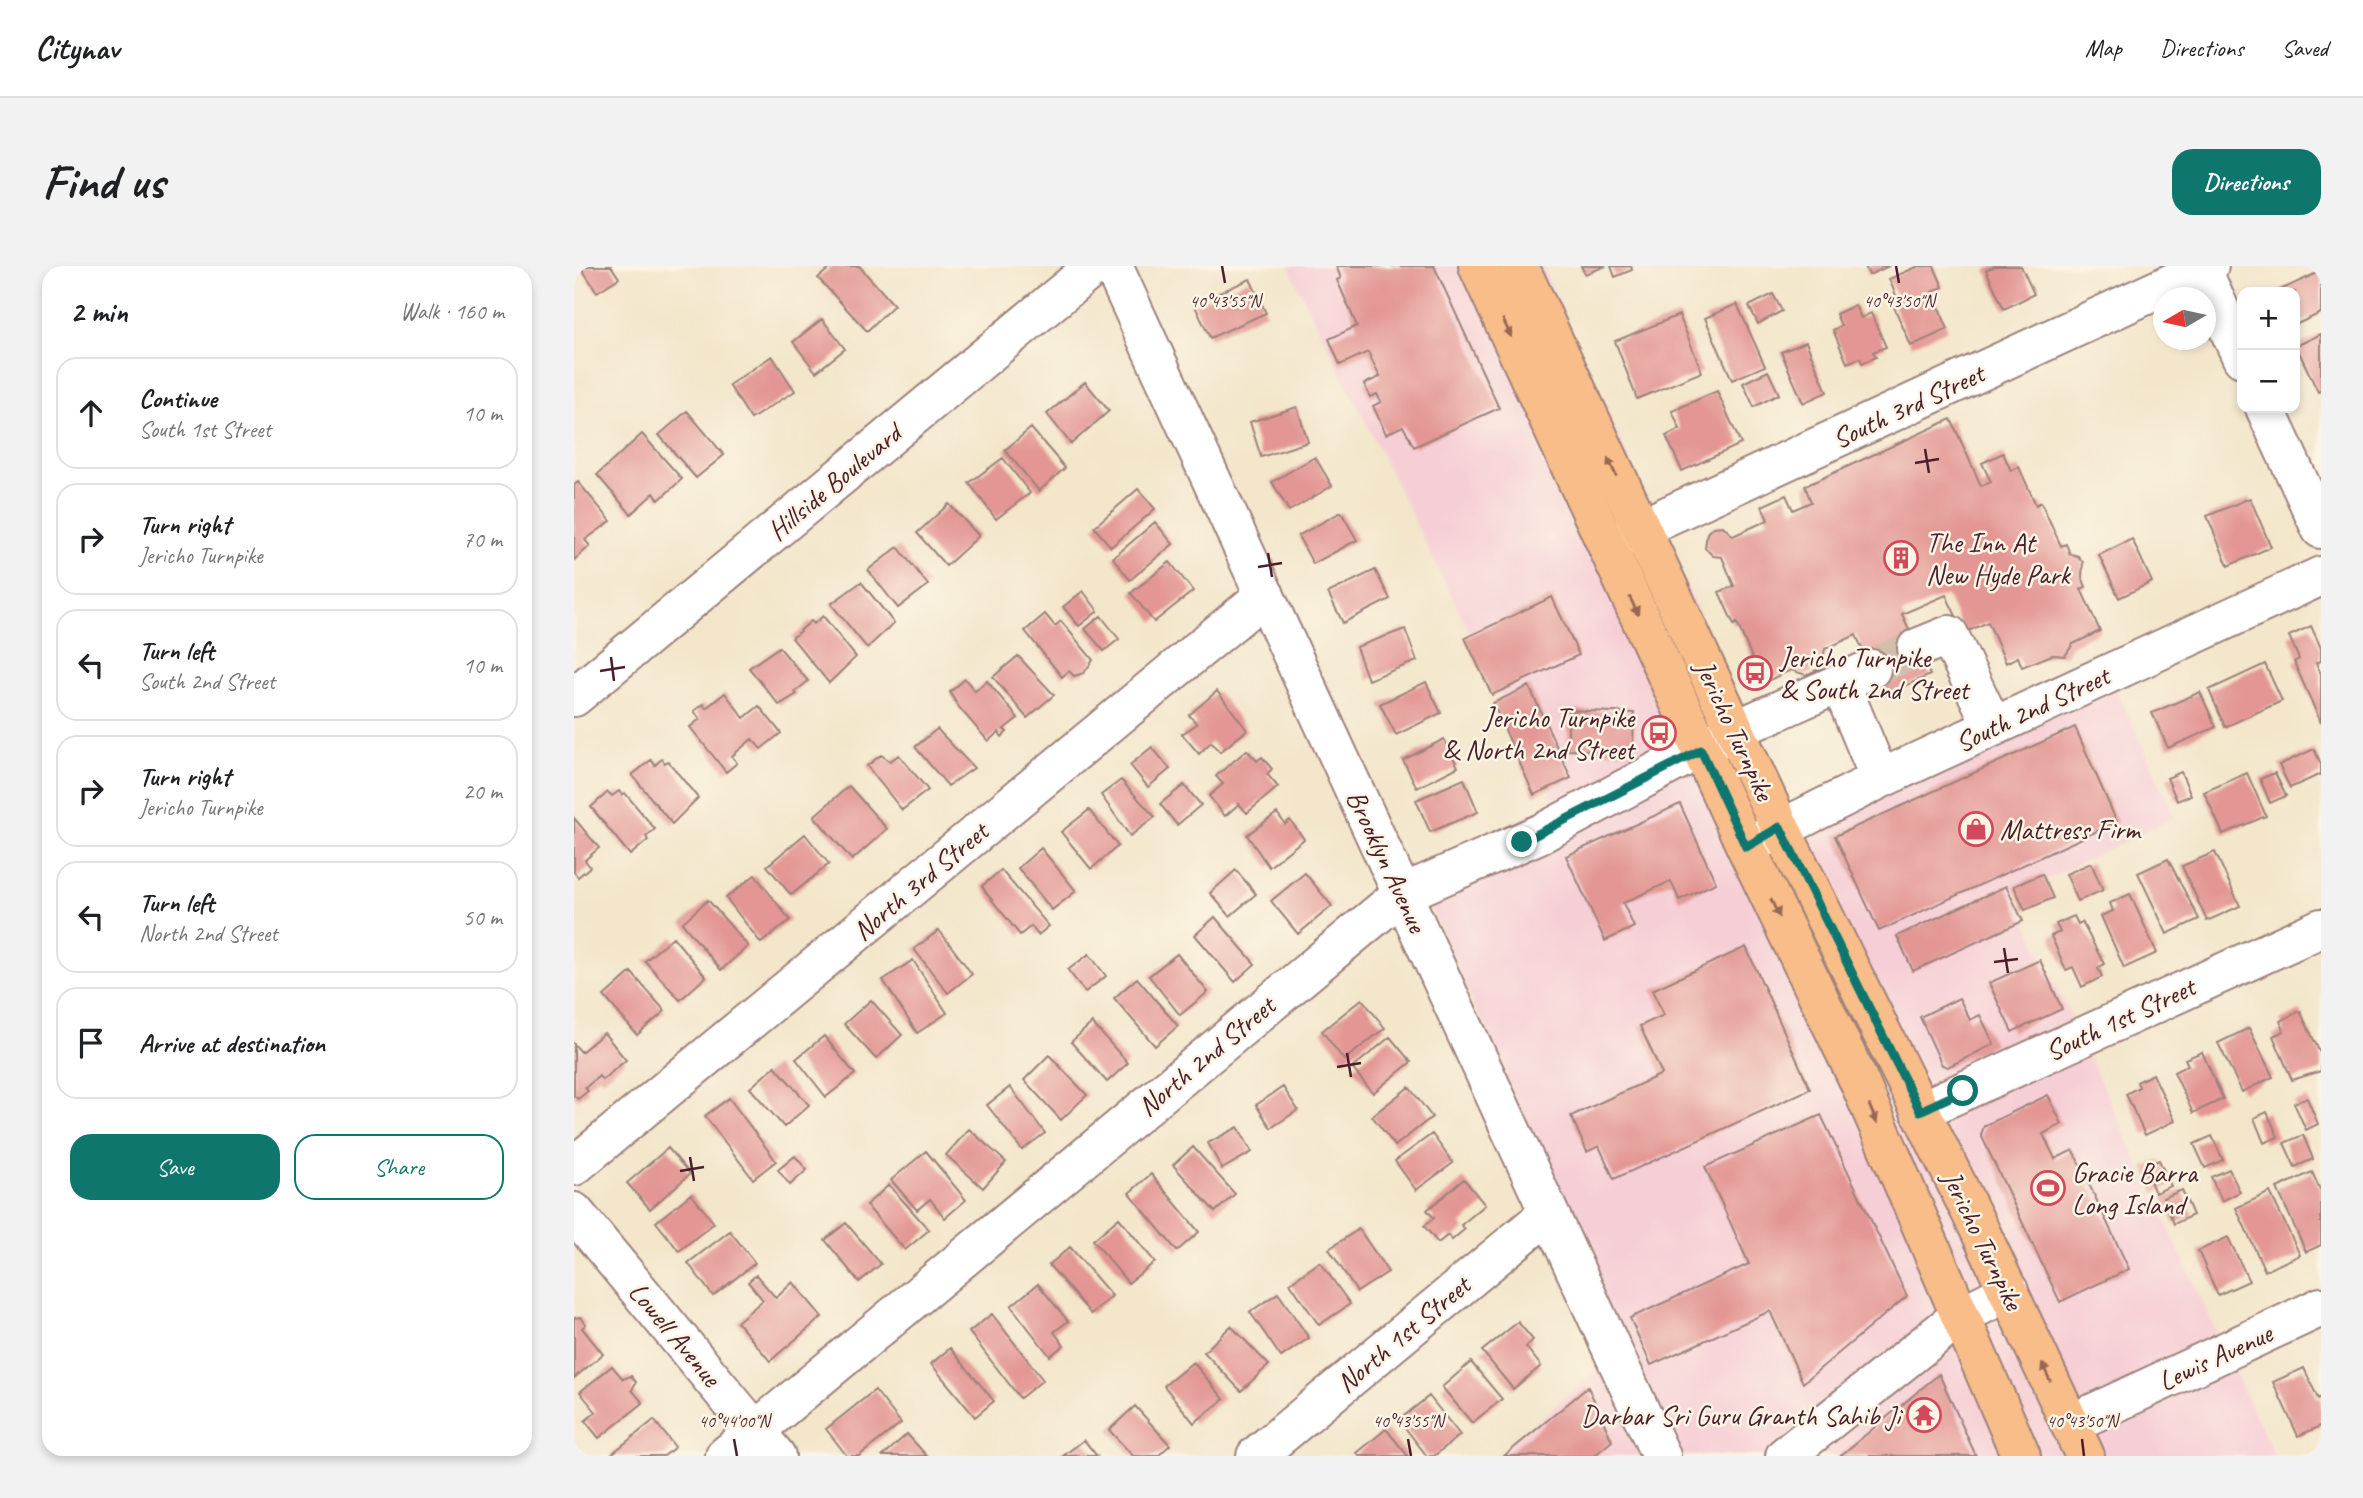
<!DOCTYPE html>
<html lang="en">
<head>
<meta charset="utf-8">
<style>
  body { margin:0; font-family:Caveat,sans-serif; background:#f2f2f2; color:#202124 }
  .controls { position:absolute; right:21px; top:21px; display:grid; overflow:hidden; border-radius:14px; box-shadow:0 4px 10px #0003 }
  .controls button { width:63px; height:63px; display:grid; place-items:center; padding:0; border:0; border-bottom:2px solid #e0e0e0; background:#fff; color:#202124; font:35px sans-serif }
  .compass { position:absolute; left:1579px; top:21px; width:63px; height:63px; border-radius:50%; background:#fff; box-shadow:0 4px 10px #0003; rotate:261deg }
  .stop { position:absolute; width:21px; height:21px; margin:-16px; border:5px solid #0f766e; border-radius:50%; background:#fff }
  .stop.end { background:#0f766e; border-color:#fff; box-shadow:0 2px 7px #0008 }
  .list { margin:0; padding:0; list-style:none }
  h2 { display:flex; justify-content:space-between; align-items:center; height:91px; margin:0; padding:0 28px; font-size:30px }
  h2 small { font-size:23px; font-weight:400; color:#757577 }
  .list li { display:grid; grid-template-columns:46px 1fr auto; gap:21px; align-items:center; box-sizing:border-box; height:112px; margin:0 14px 14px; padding:0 14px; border:2px solid #e0e0e0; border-radius:21px }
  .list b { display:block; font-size:26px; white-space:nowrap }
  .list p { margin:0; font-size:23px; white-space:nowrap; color:#757577 }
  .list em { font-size:23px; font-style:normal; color:#757577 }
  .actions { display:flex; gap:14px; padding:21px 28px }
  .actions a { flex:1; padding:16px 0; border:2px solid #0f766e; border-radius:21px; text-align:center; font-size:24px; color:#0f766e }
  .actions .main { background:#0f766e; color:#fff }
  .icon { flex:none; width:38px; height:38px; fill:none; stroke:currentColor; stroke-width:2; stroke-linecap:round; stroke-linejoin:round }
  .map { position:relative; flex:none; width:1747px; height:1190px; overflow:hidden; border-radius:21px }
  header { display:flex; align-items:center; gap:42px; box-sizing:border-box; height:98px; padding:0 35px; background:#fff; border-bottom:2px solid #e0e0e0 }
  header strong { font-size:33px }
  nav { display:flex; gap:38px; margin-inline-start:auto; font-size:24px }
  .intro { display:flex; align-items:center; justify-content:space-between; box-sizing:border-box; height:168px; padding:0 42px }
  h1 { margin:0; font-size:49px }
  .button { padding:18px 32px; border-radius:21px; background:#0f766e; color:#fff; font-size:24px; font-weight:700 }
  main { display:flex; gap:42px; padding:0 42px }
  aside { flex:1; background:#fff; border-radius:21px; box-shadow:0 4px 10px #0003 }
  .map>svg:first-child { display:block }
</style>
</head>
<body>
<header>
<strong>Citynav</strong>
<nav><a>Map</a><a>Directions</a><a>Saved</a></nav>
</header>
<div class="intro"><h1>Find us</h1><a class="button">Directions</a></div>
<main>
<aside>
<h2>2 min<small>Walk · 160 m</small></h2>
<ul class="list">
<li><svg class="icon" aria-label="ahead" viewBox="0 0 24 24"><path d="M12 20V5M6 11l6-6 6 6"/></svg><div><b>Continue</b><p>South 1st Street</p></div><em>10 m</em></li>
<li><svg class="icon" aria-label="right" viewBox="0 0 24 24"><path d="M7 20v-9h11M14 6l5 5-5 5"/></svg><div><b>Turn right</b><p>Jericho Turnpike</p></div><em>70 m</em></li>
<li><svg class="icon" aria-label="left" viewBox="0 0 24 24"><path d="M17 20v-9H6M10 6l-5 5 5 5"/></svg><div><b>Turn left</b><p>South 2nd Street</p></div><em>10 m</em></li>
<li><svg class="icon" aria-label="right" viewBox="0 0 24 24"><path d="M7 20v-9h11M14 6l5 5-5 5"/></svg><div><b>Turn right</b><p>Jericho Turnpike</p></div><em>20 m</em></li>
<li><svg class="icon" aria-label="left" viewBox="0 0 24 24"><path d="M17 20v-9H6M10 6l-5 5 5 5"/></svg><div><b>Turn left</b><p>North 2nd Street</p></div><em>50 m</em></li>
<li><svg class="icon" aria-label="arrive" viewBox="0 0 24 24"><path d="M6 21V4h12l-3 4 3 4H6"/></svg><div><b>Arrive at destination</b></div></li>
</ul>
<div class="actions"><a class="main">Save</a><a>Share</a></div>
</aside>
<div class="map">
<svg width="1747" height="1190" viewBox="0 0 1747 1190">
  <rect width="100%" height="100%" fill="#fcf5e5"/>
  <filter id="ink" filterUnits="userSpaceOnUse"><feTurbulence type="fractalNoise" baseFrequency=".0143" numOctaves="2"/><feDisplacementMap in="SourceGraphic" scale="14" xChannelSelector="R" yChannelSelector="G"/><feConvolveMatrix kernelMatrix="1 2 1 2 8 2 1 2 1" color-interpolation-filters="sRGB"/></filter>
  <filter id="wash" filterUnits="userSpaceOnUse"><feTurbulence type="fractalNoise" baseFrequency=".00686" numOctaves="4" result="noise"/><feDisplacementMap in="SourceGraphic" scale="28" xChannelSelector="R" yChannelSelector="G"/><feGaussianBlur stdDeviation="1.57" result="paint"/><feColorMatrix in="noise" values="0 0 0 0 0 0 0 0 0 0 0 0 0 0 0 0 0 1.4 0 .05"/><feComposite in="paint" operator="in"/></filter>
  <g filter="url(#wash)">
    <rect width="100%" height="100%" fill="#f3e6cb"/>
    <path fill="#f6cfd6" d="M714 0H968L1226 569 1541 420 1601 551 1440 629 1700 1190H923L1050 1080 841 606 980 536Z"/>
    <g id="blocks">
      <path fill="#e39693" d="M6 0H37L45 12 23 26Z
        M258 0H285L320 39 293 65 244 12Z
        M762 0H860L925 142 840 181 829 160 812 168 799 140 807 136 803 128 796 131 790 118 806 111 794 86 766 99 755 73 783 60 763 14 767 12Z
        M1007 0H1032L1011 8Z
        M1037 0H1057L1058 4 1041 11Z
        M1291 0H1315L1295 9Z
        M1345 0H1360L1369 21 1358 26 1374 63 1337 80 1318 36 1324 34 1315 13Z
        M1421 0H1447L1460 28 1430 43 1412 4Z
        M1747 5V47L1721 59V26H1702Z
        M676 13 692 47 636 72 620 38Z
        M1199 28 1208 45 1184 58 1175 40Z
        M1163 38 1191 100 1158 114 1131 52Z
        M1281 39 1287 52 1297 47 1312 81 1299 86 1302 91 1288 97 1286 92 1273 97 1259 64 1267 60 1262 48Z
        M1105 49 1128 106 1063 133 1041 75Z
        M248 53 271 83 242 106 219 76Z
        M1747 68V125L1744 126 1722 80Z
        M1232 76 1253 126 1229 137 1207 86Z
        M198 90 221 125 177 153 155 119Z
        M1194 105 1205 128 1180 141 1169 117Z
        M511 116 535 145 497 178 473 148Z
        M1143 125 1167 178 1108 205 1092 170 1106 163 1098 145Z
        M723 141 734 176 687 191 676 156Z
        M113 145 150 189 122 212 85 169Z
        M1377 153 1407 220 1417 216 1408 197 1429 187 1437 205 1445 201 1462 239 1467 236 1487 280 1492 278 1496 288 1504 290 1509 296 1508 311 1512 321 1507 323 1526 365 1499 378 1491 390 1478 389 1448 401 1444 391 1432 397 1414 356 1390 367 1372 329 1328 348 1356 409 1309 430 1282 369 1251 383 1247 402 1232 409 1217 404 1189 417 1163 357 1160 359 1145 326 1160 320 1148 291 1139 290 1131 282 1133 267 1139 261 1149 260 1159 270 1194 254 1188 240 1212 229 1219 244 1237 236 1231 220Z
        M457 162 491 202 465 225 431 184Z
        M68 168 108 213 85 234 80 227 57 248 23 209Z
        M741 191 758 220 715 245 698 216Z
        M429 192 456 227 422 253 395 217Z
        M4 216 37 255 11 274 16 280 0 294V219Z
        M564 223 581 243 537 281 520 261Z
        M1676 232 1697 281 1654 300 1633 250Z
        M375 238 405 270 372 300 343 267Z
        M767 246 783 274 739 298 724 270Z
        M581 256 599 278 556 314 539 292Z
        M1558 273 1578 316 1545 332 1525 289Z
        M324 281 354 319 324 342 294 304Z
        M596 296 619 325 580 356 557 327Z
        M801 304 816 333 769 357 754 327Z
        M287 316 320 357 293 382 257 338Z
        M509 325 524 345 505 360 489 341Z
        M978 331 1005 389 918 429 891 372Z
        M471 348 481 360 487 355 519 394 510 407 500 410 495 405 488 411 451 365Z
        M249 350 282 391 255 417 218 372 237 355 240 358Z
        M527 350 545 373 530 385 511 363Z
        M1737 360 1747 382V395L1742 397 1747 408V457L1720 396 1725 393 1715 370Z
        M831 363 843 395 794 414 782 381Z
        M205 381 234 415 221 426 223 428 205 439 175 402Z
        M444 390 480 429 453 452 419 411Z
        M1691 398 1708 435 1651 461 1635 424Z
        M391 413 401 425 413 415 444 452 430 463 433 466 428 471 425 466 414 475 383 439 376 426Z
        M852 416 867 447 822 469 806 438Z
        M955 420 997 512 960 529 919 437Z
        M643 425 673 464 646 486 637 476 625 488 608 468 623 458 615 449Z
        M1626 426 1642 461 1594 482 1578 447Z
        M151 427 170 452 185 440 207 467 187 483 178 473 158 490 163 497 152 506 116 461 126 453 120 445 129 438 132 442Z
        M994 444 1060 447 1059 486 994 484Z
        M1501 461 1543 556 1305 665 1261 570Z
        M363 463 400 502 374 520 341 481Z
        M870 473 884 501 843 522 829 494Z
        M578 481 596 503 574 521 556 499Z
        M1740 483 1747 498V508L1716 522 1705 499Z
        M673 484 683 495 688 491 698 503 693 508 704 521 673 547 665 538 651 550 635 530 649 518 642 510Z
        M307 489 316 495 325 489 354 524 328 544 293 500Z
        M88 493 91 497 94 495 124 532 98 558 58 509 77 494 81 499Z
        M1607 506 1617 529 1603 535 1593 512Z
        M1673 507 1692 550 1649 568 1630 526Z
        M1701 507 1712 530 1696 537 1686 513Z
        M890 513 904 546 856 566 842 534Z
        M547 514 581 551 556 570 527 529Z
        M610 519 627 539 603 559 586 538Z
        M275 520 313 563 278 594 240 550Z
        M45 525 48 529 51 527 81 563 72 571 74 574 56 589 17 541 34 526 38 530Z
        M1106 538 1142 617 1105 634 1097 615 1049 637 1060 661 1031 675 992 590Z
        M515 544 544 580 517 603 487 566Z
        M703 547 711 558 716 554 730 573 695 601 673 569Z
        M0 552 25 582 11 594 16 601 4 611 0 606Z
        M231 568 255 598 217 629 193 600Z
        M467 582 502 625 478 644 444 602Z
        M1641 586 1666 640 1633 655 1608 600Z
        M1594 593 1625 653 1593 668 1564 607Z
        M1517 597 1529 624 1504 635 1492 608Z
        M427 604 475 660 464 669 457 660 446 669 413 628 408 620Z
        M662 604 682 628 656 650 636 627Z
        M731 607 758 640 724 668 697 635Z
        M1468 608 1479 632 1451 644 1440 620Z
        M181 609 216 654 187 677 152 632Z
        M1432 620 1449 655 1339 705 1323 670Z
        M1556 628 1583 687 1550 702 1527 650 1539 645 1536 637Z
        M134 634 174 680 147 704 108 657Z
        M1500 650 1504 658 1508 656 1530 698 1524 702 1528 711 1508 721 1499 701 1492 704 1477 670 1486 666 1482 658Z
        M641 651 681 698 661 716 621 669Z
        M365 664 398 708 374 727 340 683Z
        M99 671 132 711 106 734 71 695Z
        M1172 681 1236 823 1040 913 1025 880 1013 886 997 850 1088 808 1066 760 1090 749 1078 724Z
        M515 688 532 710 511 726 494 704Z
        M603 688 634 726 606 749 575 710Z
        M339 694 373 747 343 767 309 714Z
        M1466 694 1488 743 1438 766 1415 717Z
        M57 706 91 745 63 769 30 730Z
        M563 712 604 760 581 780 540 732Z
        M1385 732 1396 754 1406 749 1420 778 1374 801 1368 799 1346 751Z
        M788 733 811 762 770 794 748 765Z
        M297 734 328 769 302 793 270 758Z
        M1726 745 1747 789V805L1718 814 1699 770 1710 765 1706 755Z
        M518 757 554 797 533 816 497 776Z
        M1675 762 1699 811 1668 826 1644 777Z
        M30 767 52 794 28 814 25 810 11 822 14 825 4 833 0 830V778L7 786Z
        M250 770 281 808 252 831 222 793Z
        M816 771 837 796 799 827 778 802Z
        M1628 786 1649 833 1619 847 1600 806 1614 799 1611 793Z
        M475 789 513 829 487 854 450 814Z
        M201 800 235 839 210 861 176 822Z
        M1579 808 1601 855 1571 869 1552 828 1565 821 1563 816Z
        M436 821 471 867 448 884 413 839Z
        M709 821 724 844 697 862 682 839Z
        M835 821 858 851 821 880 798 850Z
        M1474 829 1488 858 1469 868 1481 893 1499 884 1555 1003 1486 1036 1407 869 1410 860Z
        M155 832 202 895 179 913 131 850Z
        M1733 832 1744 858 1732 864 1720 837Z
        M1693 846 1704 871 1690 877 1680 852Z
        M1247 849 1333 1030 1229 1117 1196 1045 1077 1099 1056 1052 1175 998 1131 901Z
        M664 861 678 886 648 903 634 877Z
        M395 863 432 896 409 922 372 889Z
        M858 868 879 897 842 924 821 895Z
        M1729 869 1739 893 1721 901 1710 877Z
        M1638 870 1649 894 1631 902 1620 878Z
        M619 881 661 928 641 946 599 899Z
        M94 882 116 908 76 943 53 917Z
        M352 885 392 934 371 952 356 933 343 944 317 914Z
        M221 890 233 904 216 919 204 904Z
        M1585 894 1597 920 1581 927 1570 901Z
        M1655 903 1666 926 1648 935 1637 911Z
        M1738 906 1747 926V979L1732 986 1703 922Z
        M577 908 625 966 603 985 555 927Z
        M890 913 911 939 887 959 891 963 878 974 874 969 864 977 850 960 860 952 853 944Z
        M315 919 355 964 331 984 292 939Z
        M1608 924 1619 949 1600 958 1589 932Z
        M1696 926 1726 989 1691 1005 1662 942Z
        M117 928 140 957 105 985 82 956Z
        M545 952 581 996 554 1017 519 974Z
        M272 957 307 998 285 1016 251 974Z
        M785 963 814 1006 783 1026 755 983Z
        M156 965 181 997 139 1030 114 997Z
        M1654 971 1675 1015 1644 1029 1624 985Z
        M496 981 538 1030 517 1048 475 999Z
        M746 996 776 1038 745 1059 716 1017Z
        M182 1009 202 1032 219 1016 248 1051 196 1095 163 1056 189 1034 174 1016Z
        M464 1018 494 1055 480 1066 490 1079 476 1090 437 1040Z
        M704 1027 735 1072 707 1091 676 1046Z
        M418 1048 469 1114 446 1132 395 1066Z
        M6 1051 12 1058 8 1062 29 1088 0 1112V1052Z
        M944 1056 959 1074 952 1081 967 1100 939 1123 908 1085Z
        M657 1060 695 1099 667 1125 630 1086Z
        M376 1082 420 1135 401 1151 357 1098Z
        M619 1096 650 1133 620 1157 590 1120Z
        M897 1096 928 1133 898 1157 868 1121Z
        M38 1100 49 1113 57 1110 62 1116 58 1124 69 1137 25 1172 11 1155 22 1146 6 1126Z
        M1730 1102 1744 1133 1747 1131V1160L1724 1170 1699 1116Z
        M1365 1108 1402 1190H1266Z
        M1014 1121 1038 1175 1020 1190H930Z
        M301 1124 327 1157 285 1190H273L252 1163Z
        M855 1130 886 1169 860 1190H853L825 1154Z
        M561 1140 596 1179 584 1190H559L535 1164Z
        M80 1154 101 1181 90 1190H35Z
        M812 1163 834 1190H785L783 1187Z
        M333 1168 353 1190H309Z
        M510 1174 523 1190H489Z"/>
    </g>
  </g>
  <g filter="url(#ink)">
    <use href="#blocks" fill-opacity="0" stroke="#9e827b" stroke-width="2"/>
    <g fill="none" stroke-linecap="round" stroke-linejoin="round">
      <path stroke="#d1beab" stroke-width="38" stroke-dasharray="38 19" stroke-linecap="butt" d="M1297 403 1343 382"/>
      <g stroke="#9e827b" stroke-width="42">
        <path id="minor" d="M539 0 1087 1190
          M1626 0 1668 92
          M1691 142 1747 263
          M1037 276 1635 0
          M1343 382 1375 369 1419 461
          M1266 417 1306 513
          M0 431 521 0
          M1177 578 1306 513 1747 310
          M1346 845 1747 662
          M0 900 691 329
          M0 946 202 1190
          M1496 1158 1747 1041
          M151 1190 828 628 970 566 1161 464 1297 403
          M682 1190 975 947
          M1211 1190 1386 1050 1435 1025"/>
      </g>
      <g stroke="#9e827b" stroke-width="42">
        <path id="major" d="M904 0 1172 581 1284 813 1447 1190
          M945 0 1206 561 1407 967 1511 1190"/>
      </g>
      <use href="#minor" stroke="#fff" stroke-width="38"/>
      <use href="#major" stroke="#f8bd88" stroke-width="38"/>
    </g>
    <defs><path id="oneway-solid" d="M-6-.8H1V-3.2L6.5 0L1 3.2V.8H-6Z" transform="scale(1.75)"/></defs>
    <g fill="#986655">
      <use href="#oneway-solid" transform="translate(933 62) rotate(65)"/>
      <use href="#oneway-solid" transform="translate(1038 201) rotate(-115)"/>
      <use href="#oneway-solid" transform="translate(1060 340) rotate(65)"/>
      <use href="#oneway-solid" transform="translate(1201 642) rotate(64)"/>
      <use href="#oneway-solid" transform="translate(1299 848) rotate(67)"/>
      <use href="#oneway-solid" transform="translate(1472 1106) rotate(-115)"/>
    </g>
  </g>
  <g fill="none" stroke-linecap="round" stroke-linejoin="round" filter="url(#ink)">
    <path stroke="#0f766e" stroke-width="9" d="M948 576 1127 484 1172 581 1206 561 1346 845 1389 825"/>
  </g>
  <path fill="none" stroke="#4a1f2b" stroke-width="2.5" d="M648 0 651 17M1322 0 1325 17M1351 183 1355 207M1341 197 1365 193M694 287 698 311M684 301 708 297M37 391 40 415M26 405 51 401M1430 682 1434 707M1420 696 1444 693M773 787 777 811M763 801 787 797M116 891 120 915M106 905 130 901M160 1173 163 1190M834 1173 837 1190M1508 1173 1510 1190"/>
  <defs>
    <g id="building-ring" transform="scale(1.75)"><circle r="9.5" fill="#fcf5e5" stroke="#d1495b" stroke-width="1.5"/><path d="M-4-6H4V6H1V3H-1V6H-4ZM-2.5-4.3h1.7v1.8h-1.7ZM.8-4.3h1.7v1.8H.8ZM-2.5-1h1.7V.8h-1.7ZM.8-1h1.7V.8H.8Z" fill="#d1495b"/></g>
    <g id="bus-ring" transform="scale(1.75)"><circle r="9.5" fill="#fcf5e5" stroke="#d1495b" stroke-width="1.5"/><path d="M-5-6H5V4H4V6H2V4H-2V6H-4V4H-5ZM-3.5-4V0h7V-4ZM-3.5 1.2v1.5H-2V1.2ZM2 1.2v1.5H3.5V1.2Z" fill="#d1495b"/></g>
    <g id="shop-ring" transform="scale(1.75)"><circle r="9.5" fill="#fcf5e5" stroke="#d1495b" stroke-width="1.5"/><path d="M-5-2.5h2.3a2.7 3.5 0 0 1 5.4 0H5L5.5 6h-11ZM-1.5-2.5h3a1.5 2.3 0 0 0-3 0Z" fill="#d1495b"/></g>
    <g id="stadium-ring" transform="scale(1.75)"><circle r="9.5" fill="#fcf5e5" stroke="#d1495b" stroke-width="1.5"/><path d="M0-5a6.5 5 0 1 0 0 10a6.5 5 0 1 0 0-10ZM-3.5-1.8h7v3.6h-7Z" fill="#d1495b"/></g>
    <g id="temple-ring" transform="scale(1.75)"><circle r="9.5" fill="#fcf5e5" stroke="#d1495b" stroke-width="1.5"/><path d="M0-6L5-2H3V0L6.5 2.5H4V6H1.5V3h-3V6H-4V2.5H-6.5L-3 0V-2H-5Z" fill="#d1495b"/></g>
  </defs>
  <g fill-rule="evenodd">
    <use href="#building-ring" x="1327" y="292"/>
    <use href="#bus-ring" x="1181" y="407"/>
    <use href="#bus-ring" x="1085" y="467"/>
    <use href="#shop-ring" x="1402" y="563"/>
    <use href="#stadium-ring" x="1474" y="922"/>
    <use href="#temple-ring" x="1350" y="1149"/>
  </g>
  <g text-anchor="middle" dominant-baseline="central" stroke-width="5" stroke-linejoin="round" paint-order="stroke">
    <g font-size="28" fill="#4a1f2b" stroke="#fcf5e5">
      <text transform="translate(1334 140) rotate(-25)">South 3rd Street</text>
      <text transform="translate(260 216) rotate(-40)">Hillside Boulevard</text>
      <text transform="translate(1458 443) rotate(-25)">South 2nd Street</text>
      <text transform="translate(1161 464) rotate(65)">Jericho Turnpike</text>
      <text transform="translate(813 595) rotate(65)">Brooklyn Avenue</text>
      <text transform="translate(346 615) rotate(-40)">North 3rd Street</text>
      <text transform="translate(1546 753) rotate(-25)">South 1st Street</text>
      <text transform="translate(632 790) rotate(-40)">North 2nd Street</text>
      <text transform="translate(1409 974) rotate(64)">Jericho Turnpike</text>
      <text transform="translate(101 1068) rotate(50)">Lowell Avenue</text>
      <text transform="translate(829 1068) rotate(-40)">North 1st Street</text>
      <text transform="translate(1641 1091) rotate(-25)">Lewis Avenue</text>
    </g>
    <g font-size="28" fill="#4a1f2b" stroke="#fcf5e5" text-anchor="start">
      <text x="1352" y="276">The Inn At<tspan x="1352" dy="32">New Hyde Park</tspan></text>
      <text x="1206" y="391">Jericho Turnpike<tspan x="1206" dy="32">&amp; South 2nd Street</tspan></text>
      <text x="1060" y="451" text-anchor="end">Jericho Turnpike<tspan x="1060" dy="32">&amp; North 2nd Street</tspan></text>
      <text x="1426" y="563">Mattress Firm</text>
      <text x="1498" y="906">Gracie Barra<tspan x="1498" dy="32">Long Island</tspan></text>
      <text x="1326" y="1149" text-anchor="end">Darbar Sri Guru Granth Sahib Ji</text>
    </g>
  </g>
  <g font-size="18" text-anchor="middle" fill="#4a1f2b" stroke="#fcf5e5" stroke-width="5" stroke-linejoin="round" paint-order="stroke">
    <text x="651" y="41">40°43'55"N</text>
    <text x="1325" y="41">40°43'50"N</text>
    <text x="160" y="1161">40°44'00"N</text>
    <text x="834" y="1161">40°43'55"N</text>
    <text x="1508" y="1161">40°43'50"N</text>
  </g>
</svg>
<div class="controls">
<button>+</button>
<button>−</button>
</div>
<svg class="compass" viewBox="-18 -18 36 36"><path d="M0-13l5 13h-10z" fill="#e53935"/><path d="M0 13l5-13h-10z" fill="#757577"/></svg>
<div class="stop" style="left:1389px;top:825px"></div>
<div class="stop end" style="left:948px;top:576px"></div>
</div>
</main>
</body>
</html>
